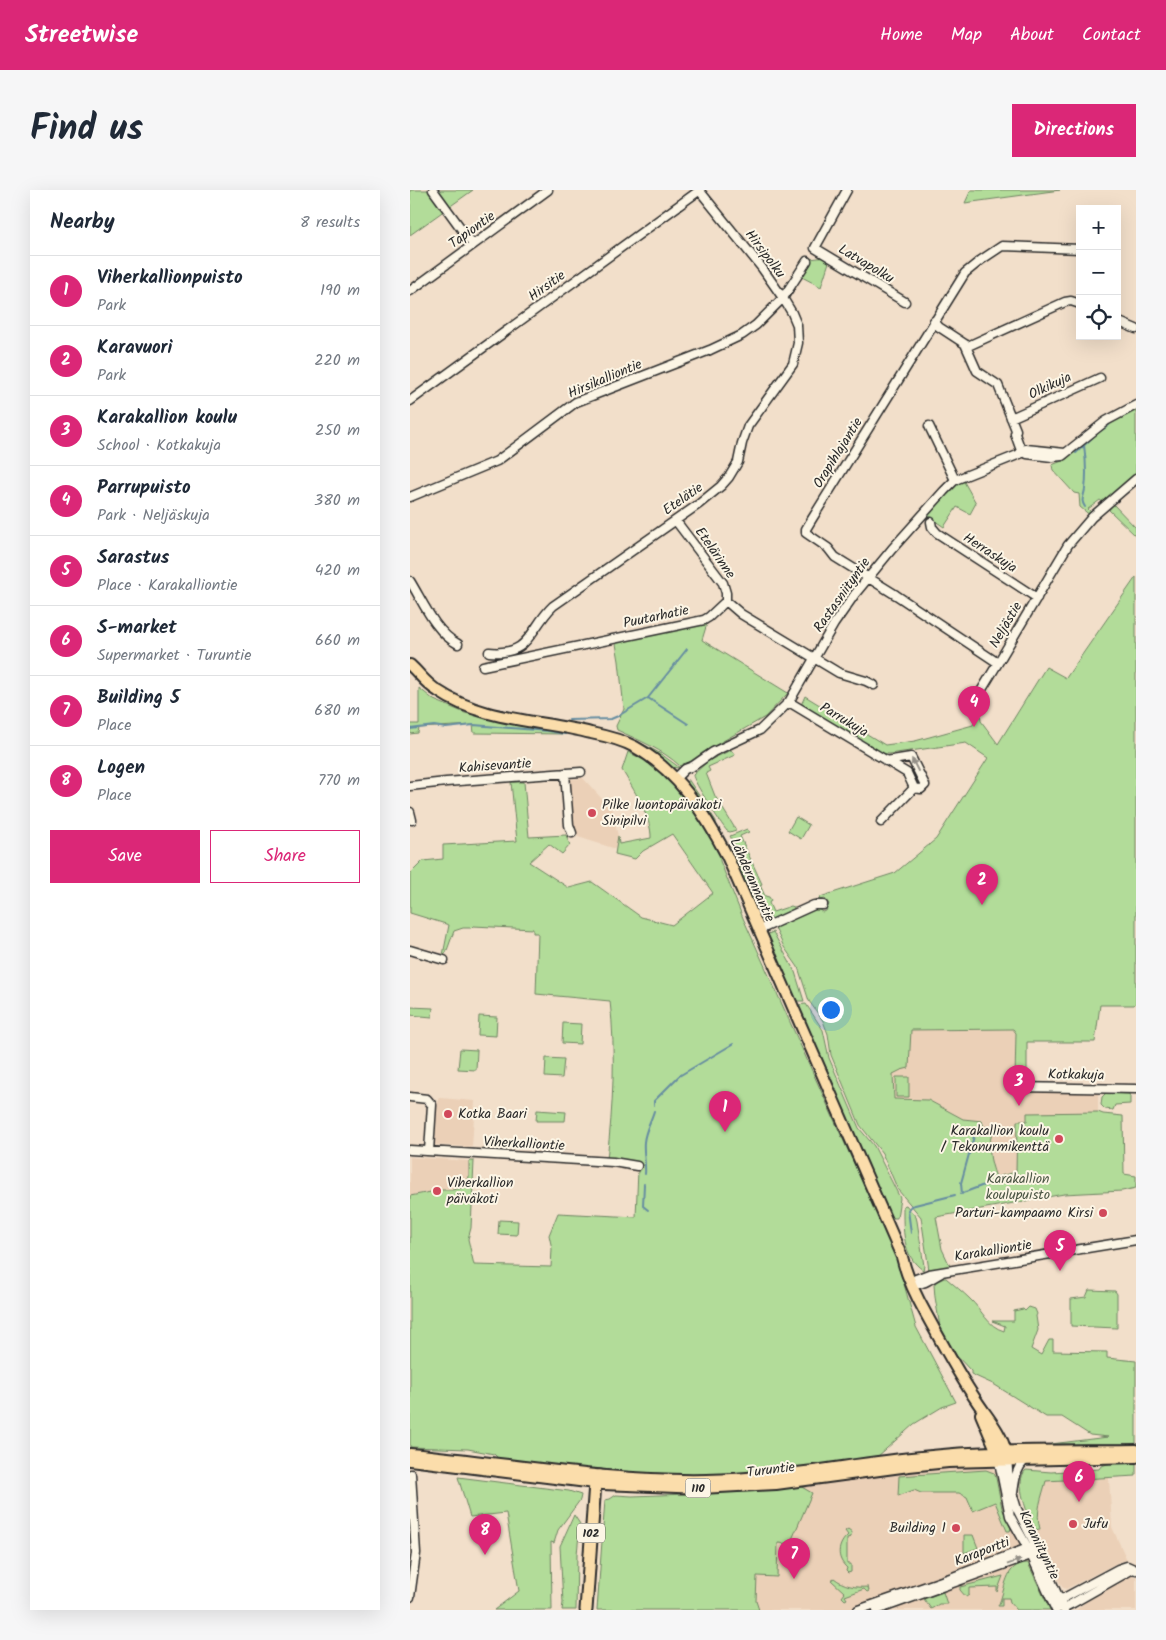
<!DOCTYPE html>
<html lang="en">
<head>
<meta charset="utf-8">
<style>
  body { margin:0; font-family:Kalam,sans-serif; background:#f6f6f7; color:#1f2937 }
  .controls { position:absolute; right:15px; top:15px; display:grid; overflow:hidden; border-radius:0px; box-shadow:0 5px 20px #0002 }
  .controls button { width:45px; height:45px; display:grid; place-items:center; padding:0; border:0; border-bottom:1px solid #e0e1e3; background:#fff; color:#1f2937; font:25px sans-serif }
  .you { position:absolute; left:420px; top:819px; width:18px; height:18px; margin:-12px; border:4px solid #fff; border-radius:50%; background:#1a73e8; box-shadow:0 0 0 8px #1a73e833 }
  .badge { display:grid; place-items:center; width:32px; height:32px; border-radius:50%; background:#db2777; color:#fff; font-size:16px; font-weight:700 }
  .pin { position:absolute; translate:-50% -41px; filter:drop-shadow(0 1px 2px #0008) }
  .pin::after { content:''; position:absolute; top:26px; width:18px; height:15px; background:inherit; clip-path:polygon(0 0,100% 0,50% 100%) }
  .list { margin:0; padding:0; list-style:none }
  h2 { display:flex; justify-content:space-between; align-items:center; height:65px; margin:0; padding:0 20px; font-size:21px }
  h2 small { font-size:16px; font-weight:400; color:#747a83 }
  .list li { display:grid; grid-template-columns:32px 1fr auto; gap:15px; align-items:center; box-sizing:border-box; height:70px; padding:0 20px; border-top:1px solid #e0e1e3 }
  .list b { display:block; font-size:19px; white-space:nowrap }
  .list p { margin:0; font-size:16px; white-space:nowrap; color:#747a83 }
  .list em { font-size:16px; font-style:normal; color:#747a83 }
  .actions { display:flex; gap:10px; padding:15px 20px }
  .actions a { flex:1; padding:11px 0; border:1px solid #db2777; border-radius:0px; text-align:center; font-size:18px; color:#db2777 }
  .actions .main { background:#db2777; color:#fff }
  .icon { flex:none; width:28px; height:28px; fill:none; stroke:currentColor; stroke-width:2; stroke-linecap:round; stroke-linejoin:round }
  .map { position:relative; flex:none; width:726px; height:1420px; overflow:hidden; border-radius:0px }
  header { display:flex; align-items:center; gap:30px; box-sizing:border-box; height:70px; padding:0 25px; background:#db2777; color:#fff }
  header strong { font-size:24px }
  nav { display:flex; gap:28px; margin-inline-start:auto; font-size:18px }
  .intro { display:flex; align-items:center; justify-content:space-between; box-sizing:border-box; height:120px; padding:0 30px }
  h1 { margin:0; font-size:35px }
  .button { padding:12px 22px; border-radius:0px; background:#db2777; color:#fff; font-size:18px; font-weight:700 }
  main { display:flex; gap:30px; padding:0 30px }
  aside { flex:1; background:#fff; border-radius:0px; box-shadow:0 5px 20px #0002 }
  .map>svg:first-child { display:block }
</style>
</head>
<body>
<header>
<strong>Streetwise</strong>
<nav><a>Home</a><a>Map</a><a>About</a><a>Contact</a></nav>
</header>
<div class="intro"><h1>Find us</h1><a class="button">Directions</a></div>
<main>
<aside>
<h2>Nearby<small>8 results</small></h2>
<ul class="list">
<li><span class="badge">1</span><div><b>Viherkallionpuisto</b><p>Park</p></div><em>190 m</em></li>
<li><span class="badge">2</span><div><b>Karavuori</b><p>Park</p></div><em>220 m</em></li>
<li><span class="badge">3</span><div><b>Karakallion koulu</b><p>School · Kotkakuja</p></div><em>250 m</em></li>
<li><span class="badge">4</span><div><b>Parrupuisto</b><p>Park · Neljäskuja</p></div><em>380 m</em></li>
<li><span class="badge">5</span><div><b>Sarastus</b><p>Place · Karakalliontie</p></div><em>420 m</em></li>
<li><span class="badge">6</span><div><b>S-market</b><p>Supermarket · Turuntie</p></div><em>660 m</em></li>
<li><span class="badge">7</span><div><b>Building 5</b><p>Place</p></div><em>680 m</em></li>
<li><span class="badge">8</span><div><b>Logen</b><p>Place</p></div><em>770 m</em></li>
</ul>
<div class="actions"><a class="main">Save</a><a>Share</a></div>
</aside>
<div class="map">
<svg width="726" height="1420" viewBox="0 0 726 1420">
  <rect width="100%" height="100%" fill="#f2dfca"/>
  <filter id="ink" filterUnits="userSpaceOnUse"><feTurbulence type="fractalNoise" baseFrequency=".02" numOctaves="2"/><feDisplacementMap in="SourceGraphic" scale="10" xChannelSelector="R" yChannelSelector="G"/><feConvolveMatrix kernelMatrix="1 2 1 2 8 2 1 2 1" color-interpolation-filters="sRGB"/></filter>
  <g filter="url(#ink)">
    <path fill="#ebd0b7" d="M173 588 202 620 208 646 206 659 168 647 162 627 159 589Z
      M603 839 606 842 605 888H601L602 900 688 901V922L693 924 607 982 585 987 580 971V946L572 931 553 929 518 910 483 909V884L500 840Z
      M30 908 65 911 62 957 25 955 28 909Z
      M0 967 59 971V988L54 1011 0 1041Z
      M581 1276 589 1286 595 1318 624 1376 641 1420H349L346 1412 347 1385 368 1353 390 1296 521 1279Z
      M699 1288 702 1337 717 1370 709 1372 656 1399 652 1397 624 1340 630 1339 627 1330 629 1315 636 1291Z
      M723 1386 726 1387V1420H666L677 1411 716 1388Z"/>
    <path fill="#b2dc99" stroke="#6e8462" d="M0 0H63L0 45Z
      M561 0H650L555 13Z
      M416 67 420 69 411 97 390 86 400 69Z
      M726 218V286L694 313 690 310 678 319 684 325 682 327 670 317 669 304 664 303 643 280 642 275 657 269 695 234Z
      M553 290 566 313 560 324 547 317 534 337 518 326 519 323 541 298Z
      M703 314 726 338V346L699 320Z
      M726 387V813L724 815H690L685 852H617V892L607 891 605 888 606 843 603 839 501 840 499 878 491 880 483 884 484 909 518 910 553 929 572 931 574 937H584C577 955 579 969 586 987L606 982 607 931H617V923L688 922 693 924 713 926 714 984 726 986V998L712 1001 654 1004 526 1027 532 1059 540 1076 519 1080 511 1027 488 1000 472 963 450 935 421 865 418 844 413 831 399 811 388 777 374 757 364 736 407 718 412 722 416 721 419 714 415 709 409 710 410 707 485 683 526 649 578 568 556 553 479 564 471 563 391 515 395 506 475 555 505 551 563 535 565 531 564 518 569 517 571 531 588 554 636 477 656 488Z
      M299 427 292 450 378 503 355 527 292 563 278 573 270 576C253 560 229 550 207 540L206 536 214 519 209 471 205 448Z
      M9 498 24 510 55 523 155 544 64 543 63 535 9 538 8 543 0 544V534H9Z
      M231 553 251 564 270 578 259 577 230 554Z
      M321 560 325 565 298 577 300 581 296 583 305 606 326 640 320 642 317 641C311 634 283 591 283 585L298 571Z
      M218 562C229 568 243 573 252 581 277 604 297 636 311 667H310V671L333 728 487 1069 506 1137 546 1212 532 1217 504 1234 467 1267 340 1286 239 1287 89 1269 84 1264 58 1259 0 1257V1006L31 1000H42L52 998 59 987V971H64L61 1038 58 1049 64 1075 141 1077 142 1059 139 1045 148 1023 226 1027 228 980V973L197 969C203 917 206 863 200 811L126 804 128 743H123V739L63 736 61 738H53L44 741 36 763 33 765 39 735 0 723V684L13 671 33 669V655L107 651 101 592H114L119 647 156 645 160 655 152 664 139 654 119 672 159 698 182 692 231 727 262 735 303 703 262 644 233 661 225 669 205 664 208 646 209 654 241 648C242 628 222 597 212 580Z
      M278 589 306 631V634L278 597Z
      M386 627 399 635 391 649 378 641Z
      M337 639 339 642 330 646 352 694 350 695 355 706 359 707 361 710 359 713 363 722 381 716 384 717V721L362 731 334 671 320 646Z
      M325 665 328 666 358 733H351L322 666Z
      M363 742 385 782 394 811H386L356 745Z
      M396 814 413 840 419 868 449 938 464 956 490 1008 487 1028H481L475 1020 387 815Z
      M0 817 23 818 22 827 0 825Z
      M69 826 87 827 86 846 68 845Z
      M153 833 171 834 170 854 152 853Z
      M50 859 67 860 66 880 48 879Z
      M136 868 154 869 152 888 135 887Z
      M486 887H499V907H486Z
      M696 903 718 904 720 905V914L705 915 703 920 695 919 691 915 692 907Z
      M127 920 156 922 155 931H126Z
      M496 1015 506 1027 507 1031 514 1076 513 1080C492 1066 493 1039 493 1016Z
      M89 1030 108 1031 107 1045 88 1044Z
      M534 1088H536C544 1095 553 1102 560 1109 573 1121 577 1136 594 1141L595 1136 582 1131H604V1121L613 1119 615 1121 619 1117 625 1119 627 1124 626 1126 628 1140 621 1159 631 1165 639 1150H643V1161L697 1162V1168L726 1171V1254H641L698 1247 680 1245 652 1227H636L585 1195 561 1184V1181L546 1165 530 1137 525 1107 524 1095 526 1092Z
      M679 1100 705 1101 707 1104V1138L661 1136V1109L676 1107Z
      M726 1272V1286L636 1291C632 1307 625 1322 630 1339L624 1340C619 1326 603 1292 616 1280L641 1282 689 1279 691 1276 701 1273Z
      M576 1280 584 1283 586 1288 592 1318 601 1338 600 1341H597L585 1312 563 1321 557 1307 549 1303H511L504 1300 488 1306 489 1286Z
      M48 1287 159 1301 171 1305 170 1310 148 1340 144 1353 141 1352 142 1420H84L109 1401 96 1323 60 1327Z
      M390 1296 402 1303 380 1354 368 1353 367 1387 347 1386 346 1411 349 1420H187L195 1310 200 1309 206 1305 222 1306 334 1302Z
      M164 1325 170 1334 167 1364 166 1420H152L153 1413 150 1356Z
      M438 1339 442 1342 441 1347 437 1348V1374H441V1382L438 1383 436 1381 437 1378C426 1368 427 1355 438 1345L435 1341Z
      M554 1345H563L568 1358 554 1363Z
      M618 1373 640 1420H607L600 1412 599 1408H592V1416H588C596 1400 594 1373 618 1373Z
      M593 1386 587 1402V1397L559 1398V1405L556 1407 550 1400V1397Z
      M424 1388C434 1396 445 1398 458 1397L459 1401 457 1402 454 1399 435 1406 437 1409 435 1410 432 1407 435 1403 421 1390Z
      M533 1402 537 1414H529L521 1419 514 1409Z"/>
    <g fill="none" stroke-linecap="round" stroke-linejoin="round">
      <path stroke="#668da1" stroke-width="2" d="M674 255C676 270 677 284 675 299 674 307 670 310 675 317
        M666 263 686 244 699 235
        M238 508 278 534
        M159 530 201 529 208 526 238 508 277 459
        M0 539 24 536 36 538 64 535 138 541 155 544
        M244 915V911L269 886 323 854
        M235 984C236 973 233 962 234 952 235 941 241 931 244 921
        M234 994 233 1016 238 1020
        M550 1004 582 992 589 991
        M552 1004 551 993 566 939
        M501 1016 545 1005
        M500 1017 498 1020 501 1043"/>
      <g stroke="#2b2b2b" stroke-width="11">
        <path id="minor" d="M23 0 63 55
          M289 0 352 78 373 108 397 71
          M437 0 405 58 495 112
          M670 59 592 56 571 70 555 83 402 329 396 339V343L418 358 425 367 486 405 588 473 658 355 682 327 726 289
          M0 101 138 0
          M524 131 529 137 555 154 567 181 588 195 606 240 605 244 612 263
          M707 131 726 139
          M558 156 655 112 661 111 670 114
          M0 211 290 0
          M601 228 690 188
          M519 236 545 290
          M616 259 655 263
          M0 307 87 271 166 212 300 160 332 145 346 135 373 108 382 123 387 135 388 153 383 174 338 236 332 253 328 272 319 287 311 296 289 314 143 416C119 439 121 466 79 462
          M266 331 313 393 316 403V411
          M521 332 522 337 527 343 627 408
          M0 391C13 412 25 442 48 454
          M73 476 294 430 299 427 316 411 331 424 429 483 456 491 464 495
          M568 506 588 473
          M379 512 497 583 504 598
          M476 571 501 567 515 595 511 599 504 598
          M155 583 159 635 162 643
          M266 588 275 579 283 576 303 562 350 540 379 512 424 434 445 404 482 359 534 301 545 290 615 262 617 264 642 267 652 266 696 231 726 215
          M0 596 36 592 171 582
          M0 622 2 630
          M471 632 504 598
          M349 740 404 715H413
          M0 760 34 770
          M605 897 726 899
          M0 907 17 909 22 915 19 961
          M0 960 203 972 227 976
          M502 1095 506 1089 519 1084 726 1050
          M502 1095C513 1095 521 1089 531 1083
          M588 1267 600 1326 618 1358 646 1420
          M597 1267 599 1293 607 1319 627 1358 654 1420
          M603 1303C605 1290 605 1280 615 1270
          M0 1407 6 1363 1 1284
          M647 1414 650 1410 708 1379 717 1376 726 1380
          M648 1418H653L663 1413 723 1379
          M448 1420 543 1387 618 1358H627
          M467 1420 621 1365 627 1358"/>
      </g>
      <g stroke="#2b2b2b" stroke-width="14">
        <path id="major" d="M0 475C10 484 16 494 28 501 72 531 131 530 181 543 196 546 212 550 225 557 268 581 295 624 317 666L492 1067C497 1088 506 1106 516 1124 532 1153 547 1182 566 1210 577 1227 591 1242 596 1262
          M571 1224 587 1262
          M0 1264C99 1273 197 1292 297 1290 369 1289 439 1274 511 1267 582 1259 655 1261 726 1260
          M0 1270 193 1294 291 1298 366 1294 499 1276 538 1272 726 1267"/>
      </g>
      <g stroke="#2b2b2b" stroke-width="15">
        <path id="highway" d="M176 1420 185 1293 190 1286"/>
      </g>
      <use href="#minor" stroke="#fcf5e5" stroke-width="8"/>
      <use href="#major" stroke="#fbddab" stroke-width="10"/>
      <use href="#highway" stroke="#fbddab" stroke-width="11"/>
    </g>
    <defs><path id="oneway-solid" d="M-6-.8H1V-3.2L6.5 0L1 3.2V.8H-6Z" transform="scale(1.25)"/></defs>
    <g fill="#949088">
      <use href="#oneway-solid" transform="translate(505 575) rotate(-117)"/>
      <use href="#oneway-solid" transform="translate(604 1372) rotate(-20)"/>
    </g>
  </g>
  <g fill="#d1495b" stroke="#fcf5e5" stroke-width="2">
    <circle cx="182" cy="623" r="5"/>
    <circle cx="38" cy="924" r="5"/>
    <circle cx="649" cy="949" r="5"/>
    <circle cx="27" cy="1001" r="5"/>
    <circle cx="693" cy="1023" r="5"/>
    <circle cx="663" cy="1334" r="5"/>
    <circle cx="546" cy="1338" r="5"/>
  </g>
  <g text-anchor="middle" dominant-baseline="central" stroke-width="4" stroke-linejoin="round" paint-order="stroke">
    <g fill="#fcf5e5" stroke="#6a6863" stroke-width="1">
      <rect x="275.5" y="1288.5" width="25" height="19" rx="4"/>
      <rect x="167" y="1333.5" width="28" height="19" rx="4"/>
    </g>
    <g font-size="12" font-weight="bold" fill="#2b2b2b">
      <text x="288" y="1298">110</text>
      <text x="181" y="1343">102</text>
    </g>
    <g font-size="14" fill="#2b2b2b" stroke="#fcf5e5">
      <text transform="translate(62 40) rotate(-36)">Tapiontie</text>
      <text transform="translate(355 64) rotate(53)">Hirsipolku</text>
      <text transform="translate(456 74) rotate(31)">Latvapolku</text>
      <text transform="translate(137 96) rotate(-36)">Hirsitie</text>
      <text transform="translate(195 189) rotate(-23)">Hirsikalliontie</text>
      <text transform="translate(640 196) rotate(-25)">Olkikuja</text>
      <text transform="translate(428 263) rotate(-58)">Orapihlajantie</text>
      <text transform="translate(273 309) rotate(-35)">Etelätie</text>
      <text transform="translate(305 363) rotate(55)">Etelärinne</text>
      <text transform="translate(580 363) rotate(33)">Herraskuja</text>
      <text transform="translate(432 405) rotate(-55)">Rastasniityntie</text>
      <text transform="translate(246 427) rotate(-12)">Puutarhatie</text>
      <text transform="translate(596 435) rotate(-60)">Neljästie</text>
      <text transform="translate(434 530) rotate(31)">Parrukuja</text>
      <text transform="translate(85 576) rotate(-4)">Kahisevantie</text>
      <text transform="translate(342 690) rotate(66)">Lähderannantie</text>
      <text transform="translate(666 885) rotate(1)">Kotkakuja</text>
      <text transform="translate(114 954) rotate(3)">Viherkalliontie</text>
      <text transform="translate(583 1061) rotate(-9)">Karakalliontie</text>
      <text transform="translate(361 1280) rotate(-7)">Turuntie</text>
      <text transform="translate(629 1355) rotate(64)">Karaniityntie</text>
      <text transform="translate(572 1362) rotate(-21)">Karaportti</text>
    </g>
    <g font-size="14" fill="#2b2b2b" stroke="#fcf5e5" text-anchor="start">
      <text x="192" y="615">Pilke luontopäiväkoti<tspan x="192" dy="16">Sinipilvi</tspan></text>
      <text x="48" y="924">Kotka Baari</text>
      <text x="639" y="941" text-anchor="end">Karakallion koulu<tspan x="639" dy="16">/ Tekonurmikenttä</tspan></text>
      <text x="37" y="993">Viherkallion<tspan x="37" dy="16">päiväkoti</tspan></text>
      <text x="683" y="1023" text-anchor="end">Parturi-kampaamo Kirsi</text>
      <text x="673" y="1334">Jufu</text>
      <text x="536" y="1338" text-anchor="end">Building 1</text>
    </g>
    <g font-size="14" fill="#4d5746" stroke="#fcf5e5">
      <text x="608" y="989">Karakallion<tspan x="608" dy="16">koulupuisto</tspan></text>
    </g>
  </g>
</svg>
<div class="controls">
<button>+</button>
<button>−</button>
<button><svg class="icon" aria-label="locate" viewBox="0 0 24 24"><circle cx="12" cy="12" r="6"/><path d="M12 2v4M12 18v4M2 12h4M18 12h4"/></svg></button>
</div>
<div class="you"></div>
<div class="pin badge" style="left:315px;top:942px">1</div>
<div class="pin badge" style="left:572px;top:715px">2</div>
<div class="pin badge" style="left:609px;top:916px">3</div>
<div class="pin badge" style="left:564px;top:537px">4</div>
<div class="pin badge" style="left:650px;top:1081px">5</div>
<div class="pin badge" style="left:669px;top:1312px">6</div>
<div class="pin badge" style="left:384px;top:1389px">7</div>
<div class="pin badge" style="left:75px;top:1365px">8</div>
</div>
</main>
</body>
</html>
